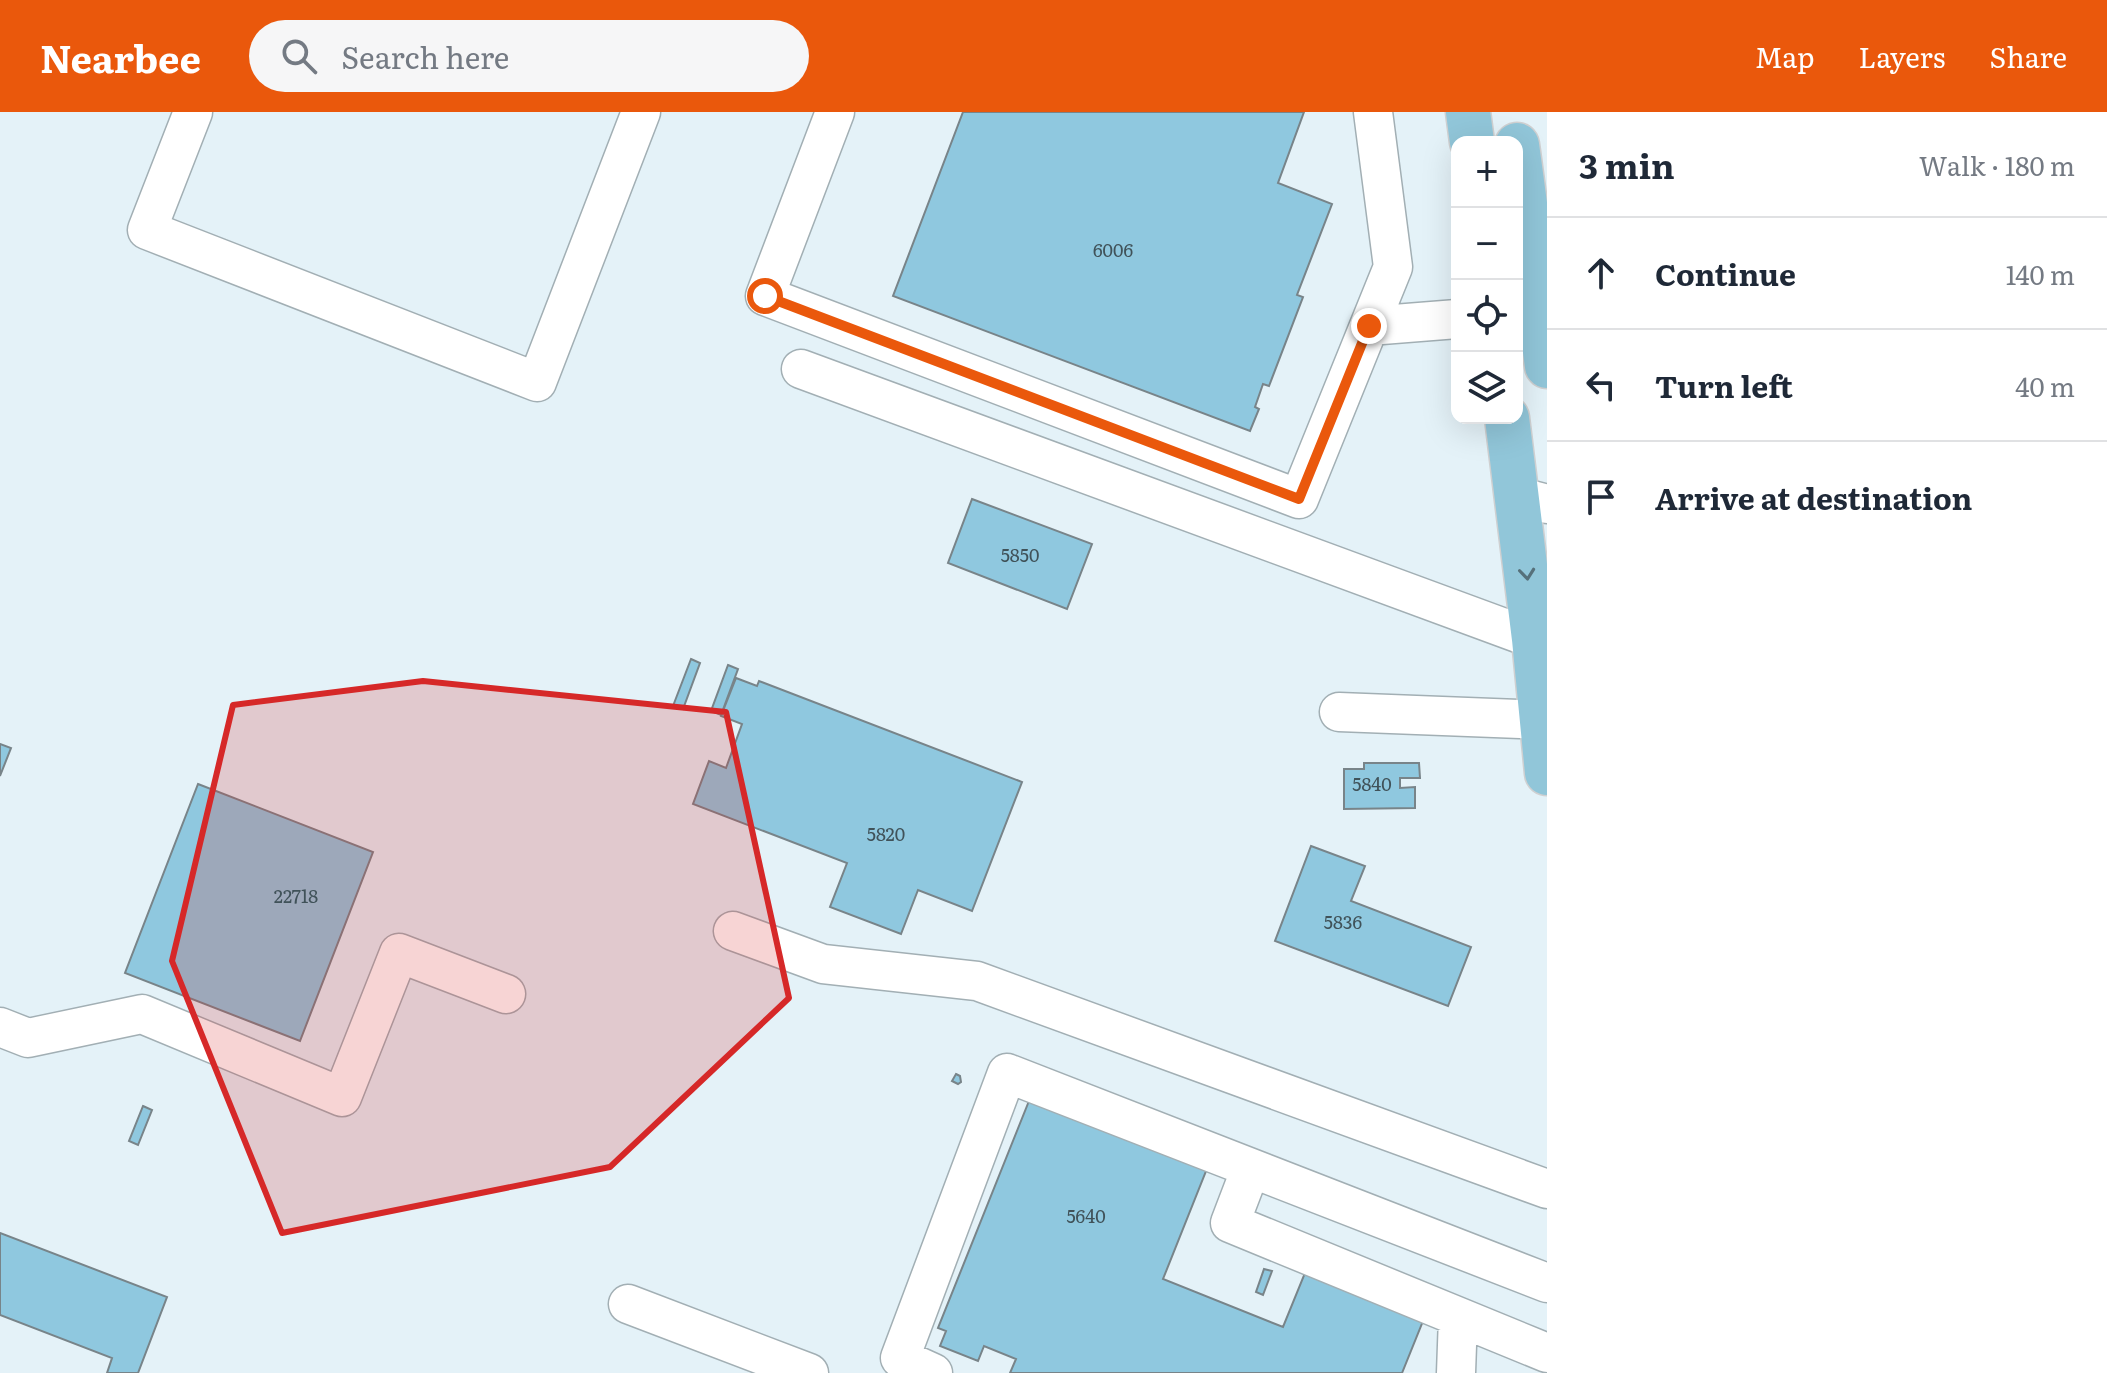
<!DOCTYPE html>
<html lang="en">
<head>
<meta charset="utf-8">
<style>
  body { margin:0; font-family:Literata,serif; background:#f6f6f7; color:#1f2937 }
  .controls { position:absolute; right:24px; top:24px; display:grid; overflow:hidden; border-radius:16px; box-shadow:0 8px 32px #0002 }
  .controls button { width:72px; height:72px; display:grid; place-items:center; padding:0; border:0; border-bottom:2px solid #e0e1e3; background:#fff; color:#1f2937; font:40px sans-serif }
  .stop { position:absolute; width:24px; height:24px; margin:-18px; border:6px solid #ea580c; border-radius:50%; background:#fff }
  .stop.end { background:#ea580c; border-color:#fff; box-shadow:0 2px 8px #0008 }
  .list { margin:0; padding:0; list-style:none }
  h2 { display:flex; justify-content:space-between; align-items:center; height:104px; margin:0; padding:0 32px; font-size:34px }
  h2 small { font-size:26px; font-weight:400; color:#747a83 }
  .list li { display:grid; grid-template-columns:52px 1fr auto; gap:24px; align-items:center; box-sizing:border-box; height:112px; padding:0 32px; border-top:2px solid #e0e1e3 }
  .list b { display:block; font-size:30px; white-space:nowrap }
  .list em { font-size:26px; font-style:normal; color:#747a83 }
  .icon { flex:none; width:44px; height:44px; fill:none; stroke:currentColor; stroke-width:2; stroke-linecap:round; stroke-linejoin:round }
  .map { position:relative; flex:none; width:1547px; height:1261px; overflow:hidden }
  header { display:flex; align-items:center; gap:48px; box-sizing:border-box; height:112px; padding:0 40px; background:#ea580c; color:#fff }
  header strong { font-size:38px }
  nav { display:flex; gap:44px; margin-inline-start:auto; font-size:28px }
  .search { width:560px; height:72px; background:#f6f6f7; display:flex; align-items:center; gap:20px; box-sizing:border-box; padding:0 28px; border-radius:44px; color:#747a83; font-size:30px }
  main { display:flex }
  aside { flex:1; background:#fff }
  .map>svg:first-child { display:block }
</style>
</head>
<body>
<header>
<strong>Nearbee</strong>
<div class="search"><svg class="icon" aria-label="search" viewBox="0 0 24 24"><circle cx="10" cy="10" r="6"/><path d="M15 15l6 6"/></svg>Search here</div>
<nav><a>Map</a><a>Layers</a><a>Share</a></nav>
</header>
<main>
<div class="map">
<svg width="1547" height="1261" viewBox="0 0 1547 1261">
  <rect width="100%" height="100%" fill="#e4f2f8"/>
  <path fill="#8fc8df" stroke="#788489" stroke-width="2" d="M963 0H1304L1278 71 1332 92 1297 183 1303 185 1269 274 1263 272 1255 295 1259 297 1250 319 893 184Z
    M972 387 1092 432 1067 497 948 451Z
    M691 547 700 551 683 597 673 594Z
    M728 553 738 557 721 603 711 599Z
    M736 566 757 574 759 569 1022 670 972 799 918 778 901 822 830 795 847 751 693 692 709 649 726 656 742 612 721 604Z
    M0 632 11 636 0 664Z
    M1364 651H1419L1420 666H1400V676L1415 675V696L1344 697V657H1364Z
    M198 672 373 740 300 929 125 861Z
    M1311 734 1365 754 1351 789 1471 835 1448 894 1275 829Z
    M956 962 960 964 961 970 958 972 952 969Z
    M1033 979 1210 1049 1163 1167 1283 1215 1307 1156 1425 1204 1402 1261H1010L1016 1247 984 1234 978 1249 940 1234 946 1219 938 1216Z
    M143 994 152 998 138 1033 129 1029Z
    M0 1121 167 1185 138 1261H107L112 1246 0 1203Z
    M1264 1157 1272 1159 1263 1183 1256 1180Z"/>
  <g fill="none" stroke-linecap="round" stroke-linejoin="round">
    <g stroke="#a2afb4" stroke-width="41">
      <path id="minor" d="M193 0 147 118 537 270 641 0
        M835 0 765 184 1299 387 1393 155 1373 0
        M1369 214 1457 207
        M801 257 1534 527
        M1517 384 1547 392
        M1339 600 1547 608
        M733 819 823 852 977 869 1547 1077
        M0 915 28 926 142 902 342 985 399 841 506 882
        M1251 1056 1230 1111 1547 1241
        M628 1192 809 1261
        M933 1261 900 1246 1007 961 1547 1171
        M1456 1261 1458 1205"/>
    </g>
    <g stroke="#cfd0d1" stroke-width="47">
      <path id="major" d="M1468 0 1472 30
        M1517 33 1547 254
        M1507 306 1534 527 1547 661"/>
    </g>
    <use href="#minor" stroke="#fff" stroke-width="38"/>
    <use href="#major" stroke="#91c6d9" stroke-width="44"/>
  </g>
  <defs><path id="oneway-chevron" d="M-2-3.5L2.5 0L-2 3.5" fill="none" stroke-width="1.6" stroke-linecap="round" stroke-linejoin="round" transform="scale(2)"/></defs>
  <use stroke="#56707a" href="#oneway-chevron" transform="translate(1527 462) rotate(84)"/>
  <g fill="none" stroke-linecap="round" stroke-linejoin="round">
    <path stroke="#ea580c" stroke-width="10" d="M765 184 1299 387 1369 214"/>
  </g>
  <path fill="#d62828" fill-opacity="0.2" stroke="#d62828" stroke-width="6" stroke-linejoin="round" d="M423 569 726 600 789 886 610 1055 282 1121 172 849 233 593Z"/>
  <g text-anchor="middle" dominant-baseline="central" stroke-width="6" stroke-linejoin="round" paint-order="stroke">
    <g font-size="18" fill="#405259">
      <text x="1113" y="137">6006</text>
      <text x="1020" y="442">5850</text>
      <text x="1372" y="671">5840</text>
      <text x="886" y="721">5820</text>
      <text x="296" y="783">22718</text>
      <text x="1343" y="809">5836</text>
      <text x="1086" y="1103">5640</text>
    </g>
  </g>
</svg>
<div class="controls">
<button>+</button>
<button>−</button>
<button><svg class="icon" aria-label="locate" viewBox="0 0 24 24"><circle cx="12" cy="12" r="6"/><path d="M12 2v4M12 18v4M2 12h4M18 12h4"/></svg></button>
<button><svg class="icon" aria-label="layers" viewBox="0 0 24 24"><path d="M12 4l9 5-9 5-9-5zM3 14l9 5 9-5"/></svg></button>
</div>
<div class="stop" style="left:765px;top:184px"></div>
<div class="stop end" style="left:1369px;top:214px"></div>
</div>
<aside>
<h2>3 min<small>Walk · 180 m</small></h2>
<ul class="list">
<li><svg class="icon" aria-label="ahead" viewBox="0 0 24 24"><path d="M12 20V5M6 11l6-6 6 6"/></svg><div><b>Continue</b></div><em>140 m</em></li>
<li><svg class="icon" aria-label="left" viewBox="0 0 24 24"><path d="M17 20v-9H6M10 6l-5 5 5 5"/></svg><div><b>Turn left</b></div><em>40 m</em></li>
<li><svg class="icon" aria-label="arrive" viewBox="0 0 24 24"><path d="M6 21V4h12l-3 4 3 4H6"/></svg><div><b>Arrive at destination</b></div></li>
</ul>
</aside>
</main>
</body>
</html>
